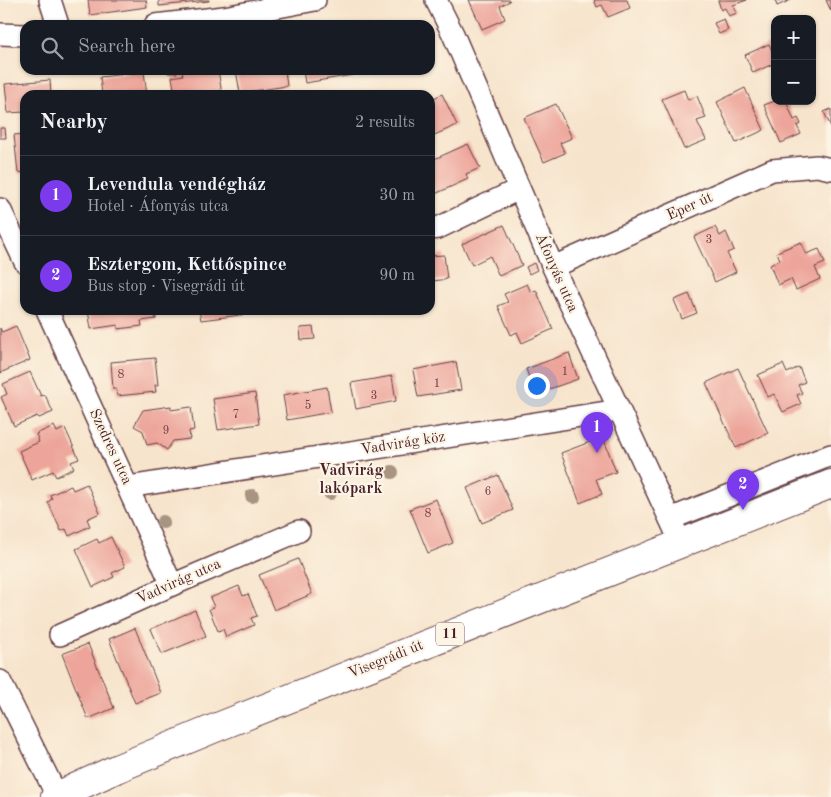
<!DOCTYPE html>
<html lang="en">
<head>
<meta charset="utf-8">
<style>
  body { margin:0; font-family:"Old Standard TT",serif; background:#242831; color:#f1f3f6 }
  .controls { position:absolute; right:15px; top:15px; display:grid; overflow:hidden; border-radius:10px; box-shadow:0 1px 4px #0004 }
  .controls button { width:45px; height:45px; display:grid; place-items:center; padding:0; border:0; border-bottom:1px solid #363941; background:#171b24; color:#f1f3f6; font:25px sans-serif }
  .you { position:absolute; left:536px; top:385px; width:18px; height:18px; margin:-12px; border:4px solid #fff; border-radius:50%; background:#1a73e8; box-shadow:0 0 0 8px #1a73e833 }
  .badge { display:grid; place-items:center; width:32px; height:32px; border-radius:50%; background:#7c3aed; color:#fff; font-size:16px; font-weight:700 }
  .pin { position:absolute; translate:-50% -41px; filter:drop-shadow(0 1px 2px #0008) }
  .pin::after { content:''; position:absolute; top:26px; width:18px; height:15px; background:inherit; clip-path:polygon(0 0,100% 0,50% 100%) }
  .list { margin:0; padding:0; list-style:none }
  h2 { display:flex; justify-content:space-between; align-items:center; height:65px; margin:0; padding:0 20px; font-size:21px }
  h2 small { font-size:16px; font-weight:400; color:#9ea1a6 }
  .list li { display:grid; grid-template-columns:32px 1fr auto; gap:15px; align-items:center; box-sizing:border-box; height:80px; padding:0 20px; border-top:1px solid #363941 }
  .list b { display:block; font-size:19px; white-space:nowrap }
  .list p { margin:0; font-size:16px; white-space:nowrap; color:#9ea1a6 }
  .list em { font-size:16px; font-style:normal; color:#9ea1a6 }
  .icon { flex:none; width:28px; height:28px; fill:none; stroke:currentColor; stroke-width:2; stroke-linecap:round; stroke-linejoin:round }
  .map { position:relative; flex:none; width:831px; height:797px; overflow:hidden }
  .search { position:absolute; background:#171b24; box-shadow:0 1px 4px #0004; left:20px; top:20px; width:415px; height:55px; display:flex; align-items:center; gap:12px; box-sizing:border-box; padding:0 18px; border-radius:15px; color:#9ea1a6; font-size:19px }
  .panel { position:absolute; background:#171b24; box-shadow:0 1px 4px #0004; left:20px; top:90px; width:415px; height:225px; border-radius:15px }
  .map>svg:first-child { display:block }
</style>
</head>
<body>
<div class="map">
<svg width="831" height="797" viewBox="0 0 831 797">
  <rect width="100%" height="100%" fill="#fcf5e5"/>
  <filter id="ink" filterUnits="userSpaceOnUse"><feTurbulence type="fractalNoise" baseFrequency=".02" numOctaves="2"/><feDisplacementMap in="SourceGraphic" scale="10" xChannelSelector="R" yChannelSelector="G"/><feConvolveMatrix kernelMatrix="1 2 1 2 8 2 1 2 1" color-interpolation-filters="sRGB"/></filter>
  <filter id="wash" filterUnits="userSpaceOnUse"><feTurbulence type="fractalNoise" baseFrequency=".0096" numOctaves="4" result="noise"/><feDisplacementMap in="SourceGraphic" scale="20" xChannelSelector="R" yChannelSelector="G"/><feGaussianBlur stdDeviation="1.12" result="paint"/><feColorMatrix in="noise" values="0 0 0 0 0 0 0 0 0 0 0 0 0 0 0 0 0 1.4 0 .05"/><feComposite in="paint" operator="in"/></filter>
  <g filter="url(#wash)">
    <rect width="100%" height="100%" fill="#f7e4cc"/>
    <g id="blocks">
      <path fill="#eda49a" d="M88 0H146L147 7 90 15Z
        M159 0H209V1L159 6Z
        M469 0H509L510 1 500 6 505 19 482 29Z
        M594 0H627L630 8 608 17 602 5 597 7Z
        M718 0H747L733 5 737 13 729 16 725 8 721 10Z
        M775 0H791L777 6Z
        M826 0H831V11Z
        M724 19 728 30 719 34 714 23Z
        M769 44 775 57V63L753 73 745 55Z
        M168 70H176L177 73H168Z
        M182 70H218L222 94 175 95 172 77 183 75Z
        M236 70H285L287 86 240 93Z
        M303 70H352L353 75 305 83Z
        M144 72 147 95H102L100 77Z
        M50 80 51 95H25V112L8 113 5 84Z
        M745 88 764 130 736 143 717 102Z
        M684 90 688 100 697 96 706 118 697 121 706 140 684 149 662 99Z
        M442 94 457 125 430 137V100Z
        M775 101H786L794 120 798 118 801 124 797 126 801 134 781 143 764 105Z
        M556 104 572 138 560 143 565 153 544 162 524 118Z
        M831 109V127L824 112Z
        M0 128H5L6 138H0Z
        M25 134V172L18 173 14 135Z
        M468 144 480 168 466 174 468 179 435 194 430 182V161Z
        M504 225 522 265 499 276 490 256 472 265 462 244Z
        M715 227 720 236 726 232 734 250 727 253 736 272 715 282 694 237Z
        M801 242 806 254 819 249 825 263 815 267 820 279 796 290 791 279 778 285 770 265 780 260 777 252Z
        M444 255 447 279 433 281 434 287H430V256Z
        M534 263 537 270 529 274 526 267Z
        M527 284 531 292 536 290 553 329 522 343 517 332 511 335 498 306 508 302 504 294Z
        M689 294 697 313 682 319 674 300Z
        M88 310H155L156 319 141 321 142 326 118 329V325L91 329Z
        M199 310H248V314L201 320Z
        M16 326 30 360 0 373V328L2 332Z
        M313 327 315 339 301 340 300 328Z
        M569 353 578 379 535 394 526 369Z
        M155 358 158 385H155L156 392 117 396 116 389H113L111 362Z
        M456 362 461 390 418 397 413 370Z
        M783 364 787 373 799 367 805 382 798 385 802 393 797 395 801 404 783 412 774 394 768 397 758 375Z
        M738 368 768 433 736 448 706 383Z
        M30 372 41 396 45 395 53 412 39 418 37 416 14 426 1 397 7 394 3 384Z
        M392 376 396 401 356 409 351 383Z
        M327 387 331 412 287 420 283 395Z
        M255 393 259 424 218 430 213 399Z
        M171 406V410L191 407 194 430 189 431 190 439 173 441 167 450 157 443 147 445 143 431 134 426 143 410Z
        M54 426 57 432 65 428 79 459 71 462 74 468 56 477 53 471 32 480 19 451 39 442 36 434Z
        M603 437 616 472 596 479 602 494 580 503 561 453Z
        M498 475 513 510 482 523 467 488Z
        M87 484 100 513 87 519 90 526 69 536 66 529 61 531 48 502 52 499 50 495 71 486 73 490Z
        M436 499 453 543 428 553 410 509Z
        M111 537 125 567 112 573 114 577 93 587 76 549 97 539 99 543Z
        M298 559 312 594 274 610 259 575Z
        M239 586 243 596 248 594 257 616 251 618 254 625 226 637 223 629 218 631 209 609 214 607 210 598Z
        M195 610 206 636 162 654 151 629Z
        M135 628 161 693 135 703 109 639Z
        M88 644 114 708 88 719 62 654Z"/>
    </g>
  </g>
  <g filter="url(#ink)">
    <use href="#blocks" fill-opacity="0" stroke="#643d43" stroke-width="1"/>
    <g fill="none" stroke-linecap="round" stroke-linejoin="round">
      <g stroke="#643d43" stroke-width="24">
        <path id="minor" d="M50 0 58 25
          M436 0 453 34 553 267 681 543
          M155 25 224 17 315 0
          M0 34 25 35
          M0 209 25 262
          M430 229 438 228 519 189
          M553 267 772 170 817 166 831 169
          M47 310 172 585
          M128 487 619 410
          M670 519 831 455
          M60 635 172 585 299 531
          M0 681 57 796"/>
      </g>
      <g stroke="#643d43" stroke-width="30">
        <path id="primary" d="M55 797 116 769 220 726 831 484"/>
      </g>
      <use href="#minor" stroke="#fff" stroke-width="21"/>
      <use href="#primary" stroke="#fff" stroke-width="28"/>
    </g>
    <g fill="#a89581">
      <circle cx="392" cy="472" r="7"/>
      <circle cx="330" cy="493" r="7"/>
      <circle cx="252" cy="496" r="7"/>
      <circle cx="163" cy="522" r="7"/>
    </g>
  </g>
  <g text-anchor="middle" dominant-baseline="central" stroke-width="4.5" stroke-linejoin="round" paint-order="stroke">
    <g font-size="12" fill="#734047">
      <text x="709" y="240">3</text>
      <text x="565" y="372">1</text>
      <text x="121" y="375">8</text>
      <text x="437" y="384">1</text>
      <text x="374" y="396">3</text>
      <text x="308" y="406">5</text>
      <text x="236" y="415">7</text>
      <text x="166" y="431">9</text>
      <text x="488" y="492">6</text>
      <text x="428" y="514">8</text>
    </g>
    <rect fill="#fcf5e5" stroke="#7f5f63" stroke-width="1" x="436" y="622.5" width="28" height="23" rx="4"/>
    <g font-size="14" font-weight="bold" fill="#4a1f2b">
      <text x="450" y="634">11</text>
    </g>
    <g font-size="15" fill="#4a1f2b" stroke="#fcf5e5">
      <text transform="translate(690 207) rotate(-24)">Eper út</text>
      <text transform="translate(556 273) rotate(66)">Áfonyás utca</text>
      <text transform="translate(403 444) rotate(-9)">Vadvirág köz</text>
      <text transform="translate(110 447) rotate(65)">Szedres utca</text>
      <text transform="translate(179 582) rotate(-24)">Vadvirág utca</text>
      <text transform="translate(386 660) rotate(-22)">Visegrádi út</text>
    </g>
    <g font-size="16" font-weight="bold" fill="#4a1f2b" stroke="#fcf5e5">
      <text x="351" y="471">Vadvirág<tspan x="351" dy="18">lakópark</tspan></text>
    </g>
  </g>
</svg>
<div class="controls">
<button>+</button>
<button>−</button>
</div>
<div class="you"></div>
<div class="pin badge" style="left:597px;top:453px">1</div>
<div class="pin badge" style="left:743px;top:510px">2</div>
<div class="search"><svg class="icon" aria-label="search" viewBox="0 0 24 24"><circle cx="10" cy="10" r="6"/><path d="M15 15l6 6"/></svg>Search here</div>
<section class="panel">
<h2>Nearby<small>2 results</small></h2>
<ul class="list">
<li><span class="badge">1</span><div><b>Levendula vendégház</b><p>Hotel · Áfonyás utca</p></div><em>30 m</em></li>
<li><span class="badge">2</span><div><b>Esztergom, Kettőspince</b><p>Bus stop · Visegrádi út</p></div><em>90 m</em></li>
</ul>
</section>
</div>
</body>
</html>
